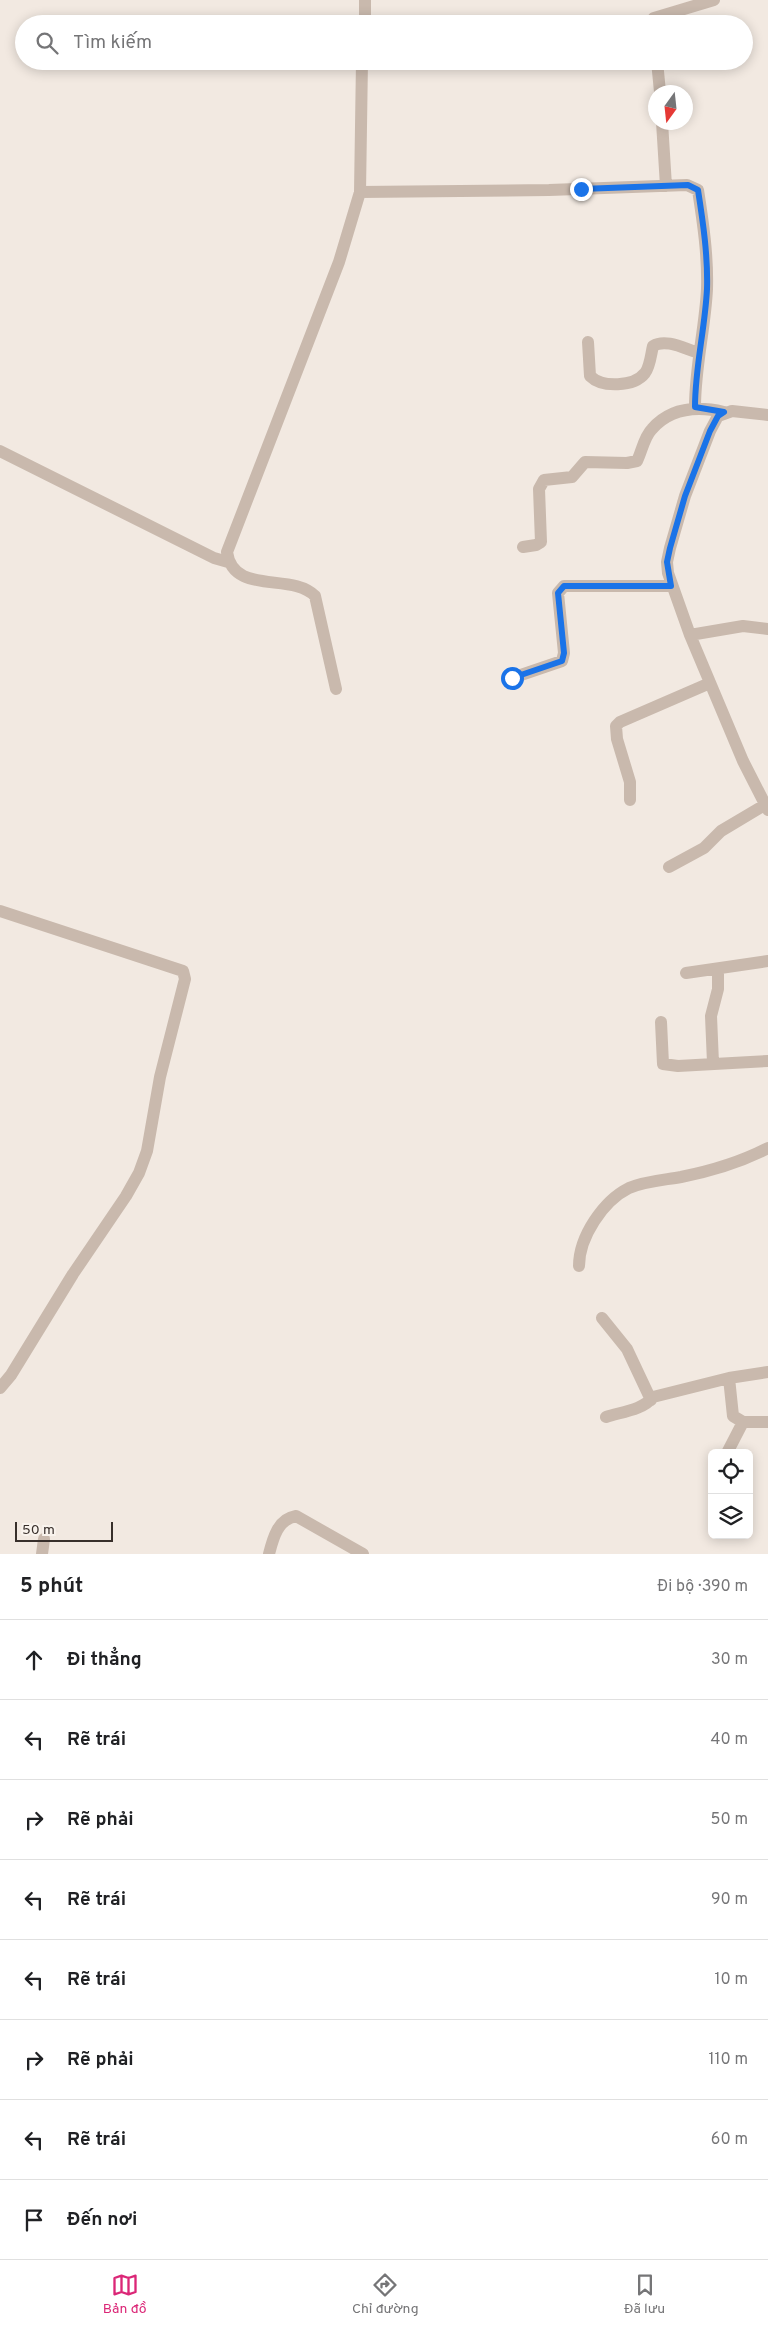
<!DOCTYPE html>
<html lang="vi">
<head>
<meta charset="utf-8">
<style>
  body { margin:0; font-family:Overpass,sans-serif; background:#f6f6f6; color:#202124 }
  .controls { position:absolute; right:15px; bottom:15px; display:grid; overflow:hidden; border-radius:8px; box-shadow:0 2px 12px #0003 }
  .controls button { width:45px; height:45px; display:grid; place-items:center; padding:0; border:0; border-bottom:1px solid #e0e0e0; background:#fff; color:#202124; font:25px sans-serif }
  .compass { position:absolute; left:648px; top:85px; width:45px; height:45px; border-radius:50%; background:#fff; box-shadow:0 2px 12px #0003; rotate:195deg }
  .scale { position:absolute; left:15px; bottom:12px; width:98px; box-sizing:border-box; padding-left:5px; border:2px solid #382f2b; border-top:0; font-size:14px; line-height:18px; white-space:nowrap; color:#382f2b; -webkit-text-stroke:4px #f9f3ed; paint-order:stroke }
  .stop { position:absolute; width:15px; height:15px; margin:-11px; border:4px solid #1a73e8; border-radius:50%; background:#fff }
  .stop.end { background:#1a73e8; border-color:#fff; box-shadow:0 1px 5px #0008 }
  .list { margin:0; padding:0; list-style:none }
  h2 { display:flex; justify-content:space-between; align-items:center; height:65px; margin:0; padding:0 20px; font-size:21px }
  h2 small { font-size:16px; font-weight:400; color:#757577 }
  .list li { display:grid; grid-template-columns:32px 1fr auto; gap:15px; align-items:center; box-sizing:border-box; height:80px; padding:0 20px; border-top:1px solid #e0e0e0 }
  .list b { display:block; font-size:19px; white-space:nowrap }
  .list em { font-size:16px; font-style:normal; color:#757577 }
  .icon { flex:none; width:28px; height:28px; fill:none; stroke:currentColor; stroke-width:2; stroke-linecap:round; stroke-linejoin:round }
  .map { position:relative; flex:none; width:768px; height:1554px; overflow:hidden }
  .search { position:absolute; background:#fff; box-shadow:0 2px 12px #0003; left:15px; right:15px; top:15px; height:55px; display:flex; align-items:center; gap:12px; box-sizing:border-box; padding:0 18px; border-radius:28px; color:#757577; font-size:19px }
  .sheet { height:705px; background:#fff }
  nav { display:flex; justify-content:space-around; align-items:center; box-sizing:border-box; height:70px; border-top:1px solid #e0e0e0; background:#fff; font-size:14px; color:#757577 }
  nav a { display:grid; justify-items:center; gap:2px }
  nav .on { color:#db2777 }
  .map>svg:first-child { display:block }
</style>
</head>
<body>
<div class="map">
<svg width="768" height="1554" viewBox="0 0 768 1554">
  <rect width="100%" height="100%" fill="#f2e9e1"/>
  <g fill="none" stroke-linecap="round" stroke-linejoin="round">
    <path stroke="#c9b9ad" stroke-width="12" d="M365 24V0
      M655 24 654 18 714 0
      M657 61 660 92
      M662 122 666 186
      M360 192 362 61
      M588 342 590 376C602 388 634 387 645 373 650 367 651 354 653 346 666 338 685 349 699 353
      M768 415 732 411 718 416 710 431 685 496 670 548 667 562 668 573 690 635 743 761 768 810
      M0 451 214 558 228 562
      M523 547 536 545 541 542 539 489 544 480 572 477 585 462 627 463 637 461C642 451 644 437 652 429 671 407 698 406 724 412
      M690 635 743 626 768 629
      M512 678 562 661 564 653 558 593 564 586H671
      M336 689 315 596C292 572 233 596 227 552L339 262 360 192 549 190 687 185 698 190C703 222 708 256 707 289 705 329 695 367 695 407
      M630 800V782L617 739 616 726 620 722 710 683
      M669 867 704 848 721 831 768 803
      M0 911 183 971 185 979 160 1077 147 1151 139 1173 126 1196 73 1274 11 1375 0 1388
      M686 973 768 961
      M661 1022 663 1064 678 1066 768 1061
      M713 1063 711 1016 718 989V969
      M579 1266C579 1237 603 1201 629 1188 645 1181 664 1180 681 1177 711 1171 741 1162 768 1148
      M602 1318 627 1349 651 1400
      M729 1378 733 1416 743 1422H768
      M606 1417C621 1412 643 1410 653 1397L729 1378 768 1372
      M727 1453 743 1422
      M42 1554 44 1539
      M269 1554C273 1538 278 1519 296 1516L363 1554"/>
  </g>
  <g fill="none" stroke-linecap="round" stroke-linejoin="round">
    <path stroke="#1a73e8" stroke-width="6" d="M512 678 562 661 564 653 558 593 564 586H671L667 562 670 548 685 496 710 431 718 416 724 412 695 407C695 367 705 329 707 289 708 256 703 222 698 190L688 185 581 189"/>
  </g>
</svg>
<div class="controls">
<button><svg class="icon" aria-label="locate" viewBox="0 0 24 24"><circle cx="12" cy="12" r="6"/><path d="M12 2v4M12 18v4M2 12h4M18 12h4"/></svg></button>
<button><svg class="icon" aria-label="layers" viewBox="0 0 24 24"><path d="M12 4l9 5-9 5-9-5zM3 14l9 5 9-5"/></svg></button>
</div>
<svg class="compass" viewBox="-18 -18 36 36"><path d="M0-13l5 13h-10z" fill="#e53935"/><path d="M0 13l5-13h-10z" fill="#757577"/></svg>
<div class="scale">50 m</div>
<div class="stop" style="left:512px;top:678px"></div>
<div class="stop end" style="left:581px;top:189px"></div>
<div class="search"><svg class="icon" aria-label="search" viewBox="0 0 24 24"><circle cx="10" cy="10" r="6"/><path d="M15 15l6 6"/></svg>Tìm kiếm</div>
</div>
<section class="sheet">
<h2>5 phút<small>Đi bộ · 390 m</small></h2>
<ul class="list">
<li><svg class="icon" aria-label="ahead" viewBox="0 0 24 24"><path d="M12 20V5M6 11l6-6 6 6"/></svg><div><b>Đi thẳng</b></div><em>30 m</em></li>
<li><svg class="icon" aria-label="left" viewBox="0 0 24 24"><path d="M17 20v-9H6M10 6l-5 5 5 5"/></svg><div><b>Rẽ trái</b></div><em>40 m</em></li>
<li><svg class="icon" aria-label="right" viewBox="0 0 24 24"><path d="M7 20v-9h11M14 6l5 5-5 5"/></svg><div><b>Rẽ phải</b></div><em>50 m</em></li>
<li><svg class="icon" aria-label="left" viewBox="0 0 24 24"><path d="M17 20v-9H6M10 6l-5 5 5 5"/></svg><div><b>Rẽ trái</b></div><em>90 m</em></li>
<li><svg class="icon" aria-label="left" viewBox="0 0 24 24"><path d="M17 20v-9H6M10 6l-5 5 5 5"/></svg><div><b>Rẽ trái</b></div><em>10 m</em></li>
<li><svg class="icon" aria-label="right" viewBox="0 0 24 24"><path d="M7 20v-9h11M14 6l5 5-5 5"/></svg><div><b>Rẽ phải</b></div><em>110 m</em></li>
<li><svg class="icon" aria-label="left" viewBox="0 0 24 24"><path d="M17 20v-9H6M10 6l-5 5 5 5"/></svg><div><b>Rẽ trái</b></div><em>60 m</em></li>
<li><svg class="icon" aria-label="arrive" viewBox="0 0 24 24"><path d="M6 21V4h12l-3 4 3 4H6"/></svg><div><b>Đến nơi</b></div></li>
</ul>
</section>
<nav>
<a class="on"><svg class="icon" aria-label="map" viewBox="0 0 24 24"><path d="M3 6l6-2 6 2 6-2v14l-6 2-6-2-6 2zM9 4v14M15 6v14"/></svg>Bản đồ</a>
<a><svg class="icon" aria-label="directions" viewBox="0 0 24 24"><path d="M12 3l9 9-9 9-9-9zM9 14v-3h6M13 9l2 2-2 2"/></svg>Chỉ đường</a>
<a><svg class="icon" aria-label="saved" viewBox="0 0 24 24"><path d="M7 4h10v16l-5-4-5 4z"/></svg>Đã lưu</a>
</nav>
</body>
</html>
